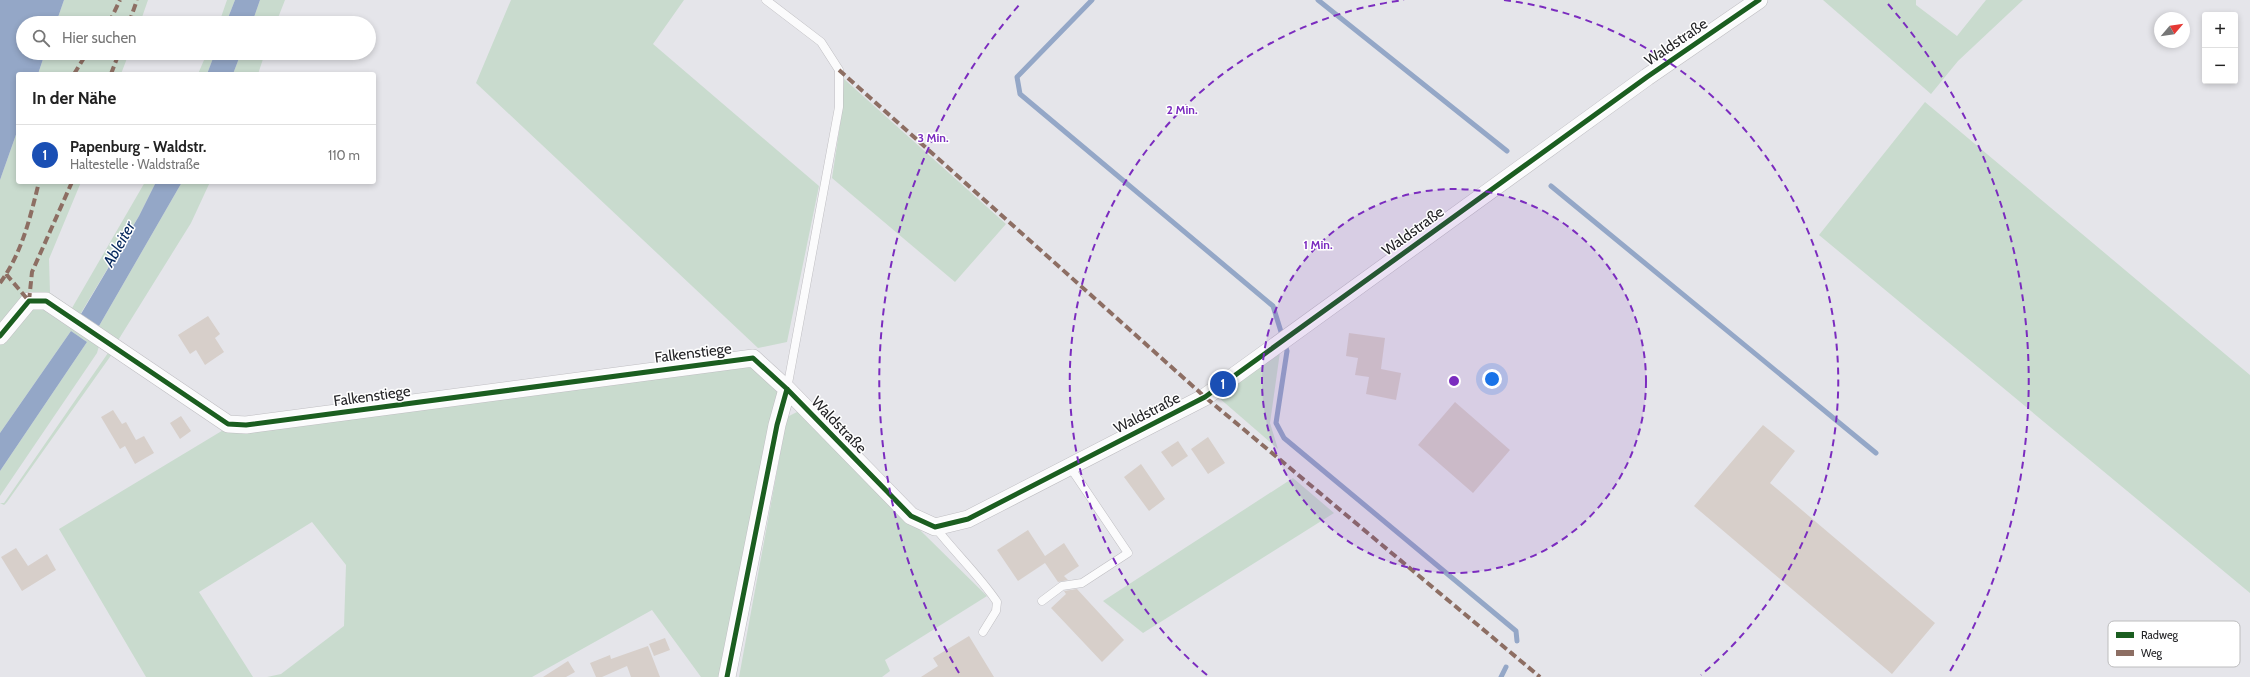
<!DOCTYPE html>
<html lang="de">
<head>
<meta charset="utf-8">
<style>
  body { margin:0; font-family:Cabin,sans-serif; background:#f6f6f6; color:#222 }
  .controls { position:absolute; right:12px; top:12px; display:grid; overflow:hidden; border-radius:4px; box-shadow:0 2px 6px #0003 }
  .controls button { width:36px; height:36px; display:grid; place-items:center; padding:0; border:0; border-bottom:1px solid #e0e0e0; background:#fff; color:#222; font:20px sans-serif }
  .compass { position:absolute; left:2154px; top:12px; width:36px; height:36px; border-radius:50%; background:#fff; box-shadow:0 2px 6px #0003; rotate:61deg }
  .you { position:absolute; left:1492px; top:379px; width:14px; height:14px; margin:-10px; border:3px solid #fff; border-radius:50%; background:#1a73e8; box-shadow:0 0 0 6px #1a73e833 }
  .badge { display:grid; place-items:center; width:26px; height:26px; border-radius:50%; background:#111827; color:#fff; font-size:13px; font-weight:700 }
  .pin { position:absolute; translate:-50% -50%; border:2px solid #fff; box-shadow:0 1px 4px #0006 }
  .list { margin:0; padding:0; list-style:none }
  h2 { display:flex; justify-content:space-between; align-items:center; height:52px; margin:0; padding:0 16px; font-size:17px }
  h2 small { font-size:13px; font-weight:400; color:#767676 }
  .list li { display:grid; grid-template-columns:26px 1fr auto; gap:12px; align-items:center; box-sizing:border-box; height:60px; padding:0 16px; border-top:1px solid #e0e0e0 }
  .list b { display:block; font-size:15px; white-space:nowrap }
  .list p { margin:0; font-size:13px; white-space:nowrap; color:#767676 }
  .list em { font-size:13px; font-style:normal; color:#767676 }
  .icon { flex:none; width:22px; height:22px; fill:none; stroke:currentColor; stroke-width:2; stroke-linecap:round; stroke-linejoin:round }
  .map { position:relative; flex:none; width:2250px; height:677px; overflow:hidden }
  .search { position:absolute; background:#fff; box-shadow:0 2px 6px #0003; left:16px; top:16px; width:360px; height:44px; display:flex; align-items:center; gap:10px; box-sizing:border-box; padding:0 14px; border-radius:22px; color:#767676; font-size:15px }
  .panel { position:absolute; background:#fff; box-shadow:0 2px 6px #0003; left:16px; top:72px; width:360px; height:112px; border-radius:4px }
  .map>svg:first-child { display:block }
</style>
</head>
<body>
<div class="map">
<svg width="2250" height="677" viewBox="0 0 2250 677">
  <rect width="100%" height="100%" fill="#e5e5ea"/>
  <path fill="#c9dbce" d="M64 0H148L140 23H56Z
    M227 0H235L226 23H219Z
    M260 0H285L276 23H252Z
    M511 0H684L653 44 819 186 787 342 758 348 476 83Z
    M1823 0H1916V5L1957 36 1986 0H2023L1958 61 1931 94Z
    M45 53H129L121 74H38Z
    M207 53H215L207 74H198Z
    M241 53H265L258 74H233Z
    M844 79 1006 224 955 282 832 178 842 112Z
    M1925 102 2250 375V593L1819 235Z
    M18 129V182H81L49 259 50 293 72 308 145 182H156L139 216 81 313 99 326 182 182H210L191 223 117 342 99 346 97 353 0 496V471L87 342 71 331 0 433V180Z
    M1280 352 1270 423 1278 449 1218 397Z
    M108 353 112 354 7 502 4 505 0 503H4Z
    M753 364 779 392 720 677H701L652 610 532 677H267L281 674 344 626 346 565 312 522 199 592 253 677H146L59 529 225 429Z
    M799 411 987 596 885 660 890 671 882 677H739L787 417Z
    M1293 478 1334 513 1143 633 1103 601Z"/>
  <path fill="#94a7c7" d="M0 0H64L56 23H23V53H45L38 74H18V129L0 180Z
    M235 0H260L252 23H226Z
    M215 53H241L233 74H207Z
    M156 182H182L99 326 81 314 139 216Z
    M71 331 87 342 0 471V433Z"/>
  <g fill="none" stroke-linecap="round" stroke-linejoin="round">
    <path stroke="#94a7c7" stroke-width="5" d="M1092 0 1017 77 1020 94 1273 306 1287 351 1276 423 1284 438 1516 631 1517 641
      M1318 0 1507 151
      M1551 186 1876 453
      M1501 677 1506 667"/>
  </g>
  <path fill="#d7cfca" d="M208 316 220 334 215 338 224 352 205 365 196 350 190 354 178 335Z
    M1349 333 1385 338 1381 369 1401 373 1396 400 1366 394 1369 377 1355 375 1358 358 1346 356Z
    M1455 402 1510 450 1473 493 1418 445Z
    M113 410 122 424 126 422 136 440 144 436 154 453 135 464 125 446 120 449 101 417Z
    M181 416 191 431 180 439 170 423Z
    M1763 425 1795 451 1770 483 1935 623 1892 674 1694 506Z
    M1208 437 1225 463 1208 474 1191 449Z
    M1178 441 1188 456 1172 467 1161 452Z
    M1141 464 1165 499 1149 511 1124 477Z
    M1028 530 1045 556 1064 543 1079 566 1064 576 1068 580 1058 582 1045 563 1018 581 997 550Z
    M16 548 28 566 47 554 56 570 22 591 1 557Z
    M1077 589 1124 640 1102 662 1051 608 1066 594 1064 591Z
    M969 636 994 677H921L938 666 933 658Z
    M665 638 670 650 654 656 649 644Z
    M648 646 660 677H631L627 666 602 677H596L590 663 610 655 611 659Z
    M568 661 575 672 566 677H543Z"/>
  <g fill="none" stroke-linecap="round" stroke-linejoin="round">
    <g stroke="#bfbec2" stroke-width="9">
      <path id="service" d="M766 0 821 42 839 70V107L787 389
        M935 527C955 553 979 575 997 602L996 611 983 632
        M1042 601 1062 586 1082 583 1128 553 1070 467"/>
    </g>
    <g stroke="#bfbec2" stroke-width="18">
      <path id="minor" d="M0 336 29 301H46L228 424 246 425 753 358 787 389 911 516 935 527 968 519 1205 397 1647 77 1759 0
        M727 677 777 425 787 389"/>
    </g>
    <use href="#service" stroke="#fbfbfc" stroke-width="8"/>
    <use href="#minor" stroke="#fbfbfc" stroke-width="17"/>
    <path stroke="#8d6e63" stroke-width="4" stroke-dasharray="8 4" stroke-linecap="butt" d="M109 23 120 0
      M129 23 137 0
      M839 70 1205 397 1540 677
      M74 74 87 53
      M111 74 119 53
      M6 274 29 301
      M0 283C22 253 30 218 39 182
      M29 301 32 272 72 182"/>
    <g stroke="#fff" stroke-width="8">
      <path id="cycleway" d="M0 336 29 301H46L228 424 246 425 753 358 787 389 911 516 935 527 968 519 1205 397 1647 77 1759 0
        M727 677 777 425 787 389"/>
    </g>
    <use href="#cycleway" stroke="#1b5e20" stroke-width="5"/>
  </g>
  <circle cx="1454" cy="381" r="192" fill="#7b2cbf" fill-opacity=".12"/>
  <g fill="none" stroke="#7b2cbf" stroke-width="2" stroke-dasharray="7 5">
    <circle cx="1454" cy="381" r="192"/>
    <path d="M1207 675A384 384 0 0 1 1404 0M1504 0A384 384 0 0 1 1701 675"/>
    <path d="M959 673A575 575 0 0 1 1020 4M1888 4A575 575 0 0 1 1949 673"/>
  </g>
  <g text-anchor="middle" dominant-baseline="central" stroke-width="3" stroke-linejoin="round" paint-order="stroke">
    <g font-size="15" fill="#242427" stroke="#fff">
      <text transform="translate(1676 42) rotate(-34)">Waldstraße</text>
      <text transform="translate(1413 231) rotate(-36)">Waldstraße</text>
      <text transform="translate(693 353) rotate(-7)">Falkenstiege</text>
      <text transform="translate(372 396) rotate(-8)">Falkenstiege</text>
      <text transform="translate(1147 413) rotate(-27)">Waldstraße</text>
      <text transform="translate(839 425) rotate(46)">Waldstraße</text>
    </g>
    <g font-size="16" font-style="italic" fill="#07295e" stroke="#fff">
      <text transform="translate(119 244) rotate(-61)">Ableiter</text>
    </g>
  </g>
  <rect x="2108" y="621" width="132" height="46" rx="6" fill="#fff" stroke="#bdbdbe" stroke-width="1"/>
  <rect x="2116" y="632" width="18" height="6" fill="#1b5e20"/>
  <rect x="2116" y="650" width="18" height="6" fill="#8d6e63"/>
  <g font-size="11" fill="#242427">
    <text x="2141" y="639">Radweg</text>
    <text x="2141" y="657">Weg</text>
  </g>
  <circle cx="1454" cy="381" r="6" fill="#7b2cbf" stroke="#fff" stroke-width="2"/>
  <g font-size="12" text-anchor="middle" font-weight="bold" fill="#7b2cbf" stroke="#fff" stroke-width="3" stroke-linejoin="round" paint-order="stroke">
    <text x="1182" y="114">2 Min.</text>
    <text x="933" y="142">3 Min.</text>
    <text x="1318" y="249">1 Min.</text>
  </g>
</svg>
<div class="controls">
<button>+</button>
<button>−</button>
</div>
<svg class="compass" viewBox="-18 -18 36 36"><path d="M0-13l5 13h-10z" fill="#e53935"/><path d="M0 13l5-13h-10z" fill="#767676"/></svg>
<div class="you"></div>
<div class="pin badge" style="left:1223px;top:384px;background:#1a4fb4">1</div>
<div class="search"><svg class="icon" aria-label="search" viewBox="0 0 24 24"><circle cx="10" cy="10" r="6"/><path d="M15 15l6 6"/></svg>Hier suchen</div>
<section class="panel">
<h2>In der Nähe<small></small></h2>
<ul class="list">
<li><span class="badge" style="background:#1a4fb4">1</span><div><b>Papenburg - Waldstr.</b><p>Haltestelle · Waldstraße</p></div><em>110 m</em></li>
</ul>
</section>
</div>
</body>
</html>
